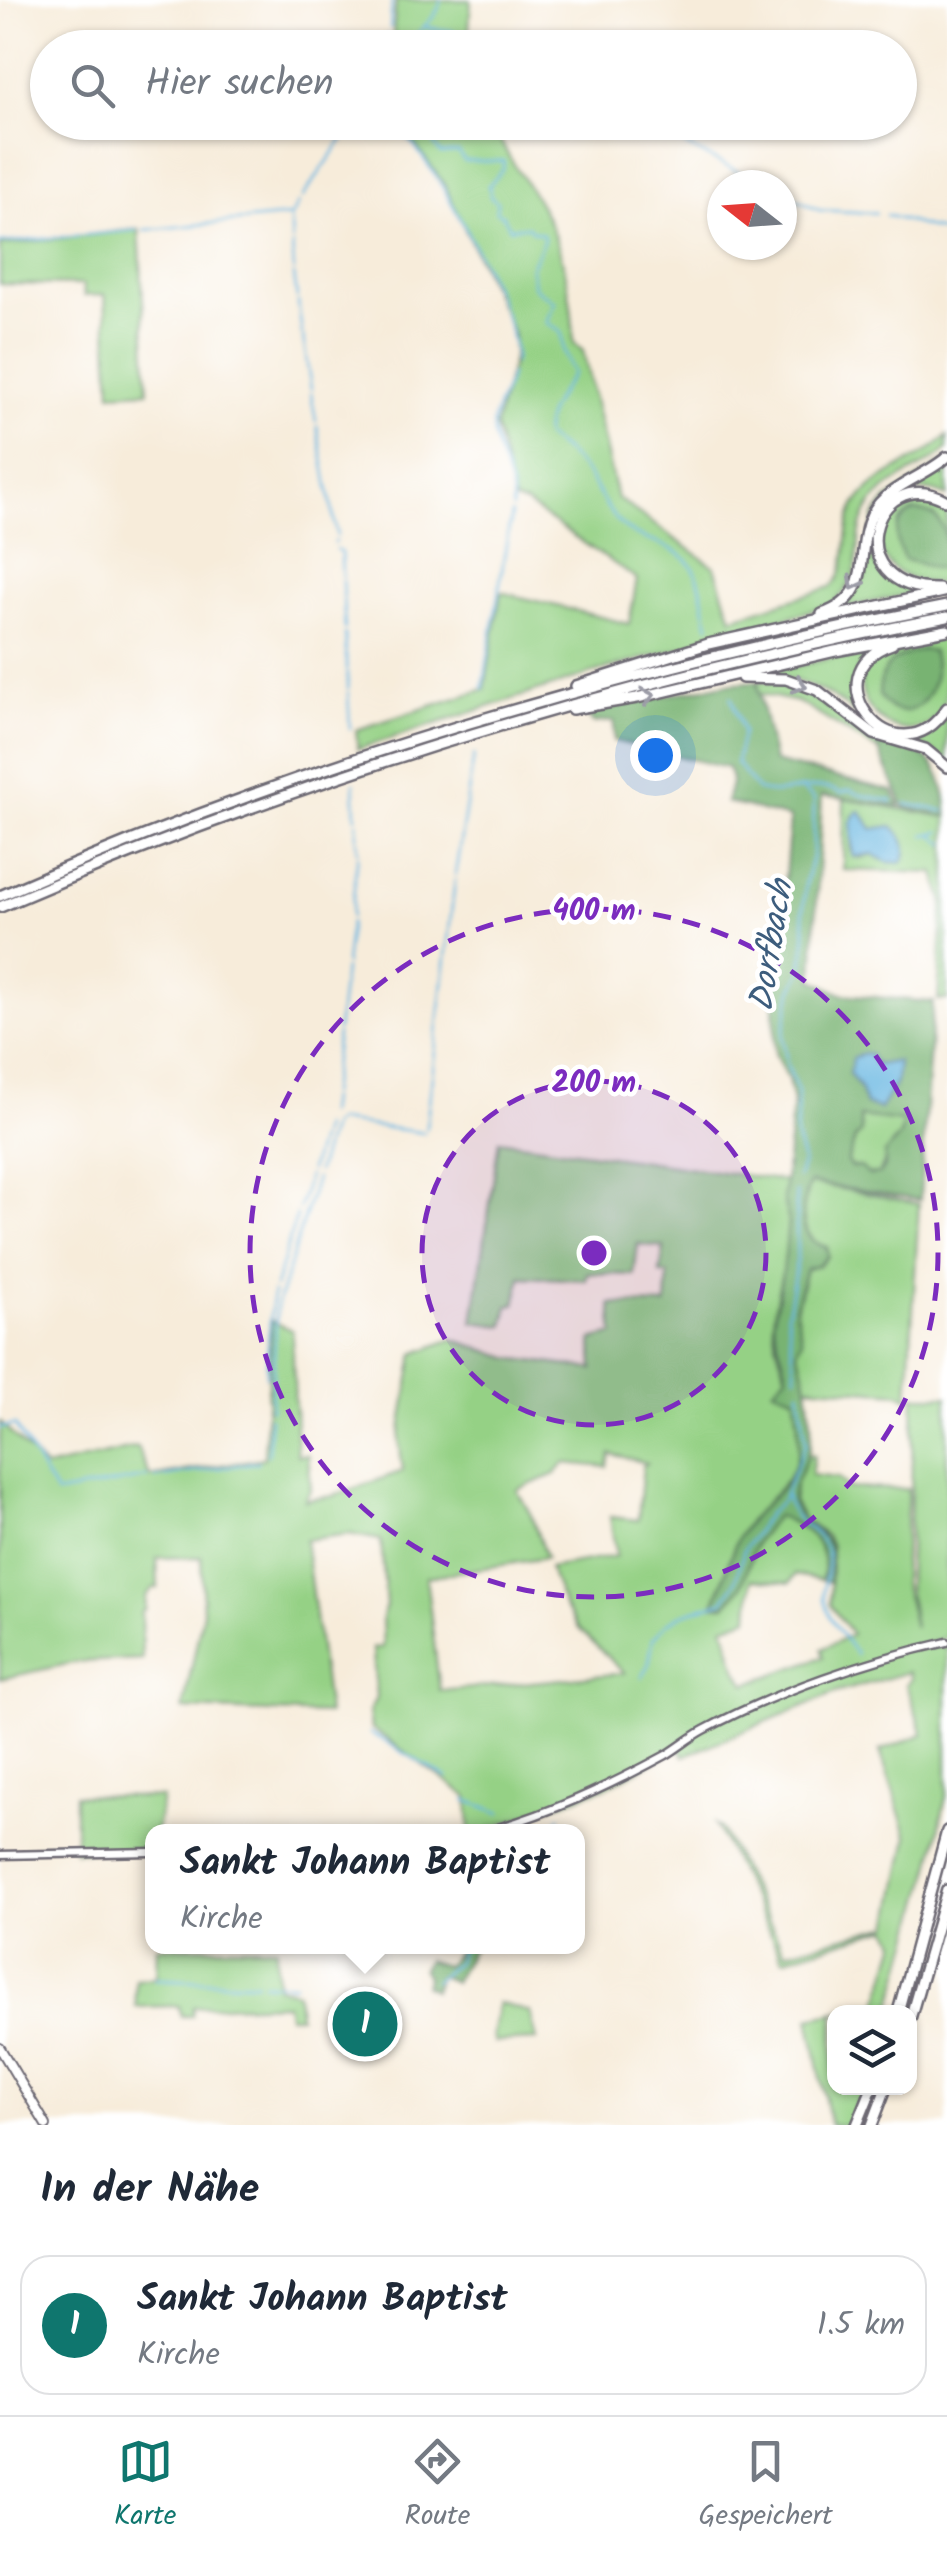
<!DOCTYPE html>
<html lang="de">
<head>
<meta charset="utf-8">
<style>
  body { margin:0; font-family:Kalam,sans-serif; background:#f6f6f7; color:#1f2937 }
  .controls { position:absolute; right:30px; bottom:30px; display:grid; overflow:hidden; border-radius:20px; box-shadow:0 2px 8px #0004 }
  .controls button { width:90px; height:90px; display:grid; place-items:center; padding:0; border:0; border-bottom:2px solid #e0e1e3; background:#fff; color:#1f2937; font:50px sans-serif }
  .compass { position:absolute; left:707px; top:170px; width:90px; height:90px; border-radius:50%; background:#fff; box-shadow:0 2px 8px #0004; rotate:287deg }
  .you { position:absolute; left:655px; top:755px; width:35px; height:35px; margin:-25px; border:8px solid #fff; border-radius:50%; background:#1a73e8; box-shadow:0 0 0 15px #1a73e833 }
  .badge { display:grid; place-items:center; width:65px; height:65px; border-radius:50%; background:#0f766e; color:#fff; font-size:32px; font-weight:700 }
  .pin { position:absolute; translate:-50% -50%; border:5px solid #fff; box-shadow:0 2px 10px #0006 }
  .popup { position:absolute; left:145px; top:1824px; width:440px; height:130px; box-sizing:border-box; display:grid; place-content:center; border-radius:20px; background:#fff; filter:drop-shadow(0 2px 8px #0005); font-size:32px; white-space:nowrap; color:#747a83 }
  .popup b { font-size:38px; color:#1f2937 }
  .popup::after { content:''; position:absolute; left:50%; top:100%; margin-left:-20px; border:20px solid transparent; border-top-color:#fff }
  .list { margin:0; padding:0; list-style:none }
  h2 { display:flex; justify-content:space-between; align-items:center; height:130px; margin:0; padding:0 40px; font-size:42px }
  h2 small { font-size:32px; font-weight:400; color:#747a83 }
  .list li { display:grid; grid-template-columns:65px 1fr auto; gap:30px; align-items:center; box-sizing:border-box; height:140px; margin:0 20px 20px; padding:0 20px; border:2px solid #e0e1e3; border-radius:30px }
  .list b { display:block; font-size:38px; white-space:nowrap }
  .list p { margin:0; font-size:32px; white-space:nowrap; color:#747a83 }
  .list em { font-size:32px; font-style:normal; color:#747a83 }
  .icon { flex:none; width:55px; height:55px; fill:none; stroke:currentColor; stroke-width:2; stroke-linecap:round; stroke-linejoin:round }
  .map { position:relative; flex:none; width:947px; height:2125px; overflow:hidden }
  .search { position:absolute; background:#fff; box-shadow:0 2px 8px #0004; left:30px; right:30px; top:30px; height:110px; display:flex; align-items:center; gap:25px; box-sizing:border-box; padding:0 35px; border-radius:55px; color:#747a83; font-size:38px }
  .sheet { height:290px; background:#fff }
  nav { display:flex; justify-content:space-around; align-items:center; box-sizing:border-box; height:140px; border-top:2px solid #e0e1e3; background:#fff; font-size:28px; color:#747a83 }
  nav a { display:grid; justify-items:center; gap:5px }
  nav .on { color:#0f766e }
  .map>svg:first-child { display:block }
</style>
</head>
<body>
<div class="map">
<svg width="947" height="2125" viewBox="0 0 947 2125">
  <rect width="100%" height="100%" fill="#fff"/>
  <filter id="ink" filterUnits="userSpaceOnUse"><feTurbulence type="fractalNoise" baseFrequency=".01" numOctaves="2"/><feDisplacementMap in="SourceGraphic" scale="20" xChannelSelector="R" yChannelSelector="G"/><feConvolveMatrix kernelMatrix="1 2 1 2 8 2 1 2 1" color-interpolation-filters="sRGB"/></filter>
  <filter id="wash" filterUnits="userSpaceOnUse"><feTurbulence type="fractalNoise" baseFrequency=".0048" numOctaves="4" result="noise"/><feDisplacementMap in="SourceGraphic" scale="40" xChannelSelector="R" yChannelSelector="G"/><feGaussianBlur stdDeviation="2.25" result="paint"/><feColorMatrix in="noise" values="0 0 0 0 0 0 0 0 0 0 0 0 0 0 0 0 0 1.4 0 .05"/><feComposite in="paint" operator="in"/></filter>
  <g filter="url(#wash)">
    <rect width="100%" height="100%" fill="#f7ecda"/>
    <path fill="#95d185" stroke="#5c7a60" stroke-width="2.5" fill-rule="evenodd" d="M396 0H471L468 43 470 47H392Z
      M399 123H494C503 154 524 177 540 205 564 246 572 296 574 343L583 351 617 498 715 567 732 618 831 587C852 568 842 530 855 506 875 472 920 463 947 436V449L942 454C920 470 886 482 871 505 846 541 874 571 831 605L590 674 358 749 356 730 485 689 501 592 629 624 637 579 526 504 514 501 495 426 513 359 514 335 444 184Z
      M139 229 148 391 111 393 105 295 84 296 83 285 0 284V245Z
      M947 460V497C892 469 842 537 887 577 897 586 911 588 921 592L842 608 864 578 874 516 888 498Z
      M921 497 947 506V583C867 590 856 505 921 497Z
      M947 635C947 654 947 679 946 697 922 779 812 688 887 650 905 641 927 639 947 635Z
      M871 649C819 712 906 774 947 714V762C929 744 906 745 884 735 867 727 855 713 840 702 817 686 788 677 760 674Z
      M757 681C809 684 837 718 880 742L879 751 798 702 760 694Z
      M844 799 947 817V1000H938L943 901 935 873 843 870ZM853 816 872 829 882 857 873 854 859 858 851 851Z
      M860 1116 904 1122 900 1136 892 1144 879 1174C868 1175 854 1172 847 1162Z
      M499 1140 785 1181C783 1196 787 1205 788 1219 789 1229 787 1240 786 1250 784 1269 772 1309 773 1326 777 1365 806 1404 801 1446 795 1485 760 1502 741 1533 727 1556 726 1582 713 1605H725L741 1588 757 1540 777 1515C807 1527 831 1544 822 1580L795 1575 790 1583 752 1579 749 1617 724 1626 737 1670 746 1684 823 1657 822 1649 852 1634 830 1605 831 1546 826 1536 803 1519 793 1501 796 1480 808 1455H814L811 1475 838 1478 849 1488 908 1489 903 1581 914 1628 908 1586 914 1396H947V1637L921 1647 947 1646V1792L932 1864 890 2012H834V2088H863L849 2125H830L809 2018 878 2004 897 1941 888 1928 783 1959 715 1824 721 1828 785 1952 890 1925 908 1837 880 1751 923 1734 906 1685 911 1679 909 1672 835 1693 684 1756 679 1748 606 1787 483 1831H470L468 1797 371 1728 369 1712 376 1698 373 1648 383 1647 382 1617 386 1606 381 1540 349 1534 305 1540 328 1714 183 1709 203 1612 201 1557 157 1558 158 1588H153L146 1596 145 1610 141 1612 142 1659 77 1662 0 1679V1422L45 1468 137 1447 150 1477 264 1458 272 1321 292 1330 297 1455H308L311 1488 305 1500 333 1496 403 1471 399 1441 414 1354 452 1339 509 1358 593 1369 592 1340 614 1334 611 1304 666 1305 668 1274 660 1273 664 1247 638 1244 634 1275 587 1273 586 1280 521 1277 516 1303 508 1306 504 1326 473 1322ZM611 1454 647 1463 643 1466 638 1520 610 1517 616 1556 549 1568 565 1608 578 1628 624 1673 440 1691 426 1577 546 1558 531 1515 517 1490 555 1474 565 1463 607 1467Z
      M810 1183 919 1204 908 1398 899 1393 805 1386 802 1362 796 1350 802 1340 796 1310 806 1269 818 1266 828 1256 827 1247C798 1240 800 1206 810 1183Z
      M75 1795 162 1798 156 1831 152 1832V1852L75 1851Z
      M157 1947H276L277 1987 297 1992 299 2016H288L286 2004 193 2007 192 2016H181L179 2006 136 2007 135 1979 156 1978Z
      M498 2003 530 2012 537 2040 494 2042 492 2036Z"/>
    <path fill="#78b372" stroke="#4d6a56" stroke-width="2.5" fill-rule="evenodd" d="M914 511C947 510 947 539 947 567L942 570 905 560C894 543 891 520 914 511Z
      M924 649 932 651C947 687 907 738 879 695 880 663 895 656 924 649Z
      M757 681 774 762 893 791 900 806 822 796 813 979 842 994 933 1002 920 1200 810 1183C800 1206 797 1241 827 1247L828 1256 818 1266 806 1269 795 1309 802 1340 797 1350C807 1373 816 1431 808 1455 803 1471 792 1484 792 1501 809 1544 838 1520 829 1582L822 1580C831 1544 807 1527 777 1516L757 1540 741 1588 725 1605H713C726 1582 727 1556 741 1533 751 1516 765 1505 778 1492 806 1465 799 1430 794 1396L773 1389 787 1375 773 1323 785 1257 788 1219 783 1200 793 1102 788 1079 775 1055 774 1005 790 818 726 802 732 779 728 768 614 741V721L593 723 584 711 724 684ZM870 1060 876 1065 898 1062 895 1083 866 1105 860 1088 849 1073ZM860 1117 903 1122 900 1136 885 1153V1165L879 1174 869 1175 861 1167H851L847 1162 855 1139 861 1132Z
      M880 742C890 746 901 747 911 750 940 759 947 791 947 817L904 807 879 751Z
      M461 1946 473 1947 454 1982 439 1976 434 1990 425 1986 427 1977 422 1968 427 1960 446 1966Z"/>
    <path fill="#66b6e1" stroke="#446c8e" stroke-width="2.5" d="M861 811 872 829 892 826C903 835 912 851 901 863L887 862 873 854 853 857 851 822 857 812Z
      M863 1053 869 1054 876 1065 898 1061 896 1083 880 1109 866 1105 860 1088 849 1073 853 1059Z"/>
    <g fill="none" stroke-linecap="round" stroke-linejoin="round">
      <path stroke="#66b6e1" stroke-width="2.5" d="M425 27 452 31 467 37
        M390 28 392 0
        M475 41 487 48
        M386 48 388 35
        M406 48C417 29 437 21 441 0
        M396 122C411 143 429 164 442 186 460 217 523 332 514 364
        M447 122 434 145 441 154 459 152 464 161H504L503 169 489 185 491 197 497 202 496 212 503 215 510 228 528 226 532 231 543 234 544 239 531 268 534 287 555 302 546 322 561 332 564 352 573 373C561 393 543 412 545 436 562 449 578 461 590 479 601 495 606 510 620 524 642 544 674 541 692 566 703 582 703 607 709 625
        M638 122 765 185
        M782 193 819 210 876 213
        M302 198 355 122
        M886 215 947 233
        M144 230 291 216
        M292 240 290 218 298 203
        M0 243 138 230
        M292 245 294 271
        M294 275 297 298
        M298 302 302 334
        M303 337 311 389
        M510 374C507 390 496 405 493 421 489 449 516 477 512 509
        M311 393 316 421
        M317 426 337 536
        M334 543 335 541
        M336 549 341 552 342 577
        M342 581 345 629
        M345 634 346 651
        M346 654 348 689
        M483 688 511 514
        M348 693 350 729
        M731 697 743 732 736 762 757 790C785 800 813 778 841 793L850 790 860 795 892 801
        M354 783 356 817
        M906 804 944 811
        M357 822V836
        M931 833 945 844
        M925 835 941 832
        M357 839 358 852
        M455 875 474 755
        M355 876 358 856
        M351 917 355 879
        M345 964 350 922
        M337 1030 344 969
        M330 1094 337 1034
        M327 1114 329 1098
        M426 1128 455 880
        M310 1170 323 1127
        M317 1171 331 1126 337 1121 425 1133
        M798 1177 803 1161 796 1137 798 1092 787 1065 783 1036 792 990 802 971 806 934 803 913 806 881 813 854 814 799 800 788
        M796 1192 797 1260 787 1315 796 1376
        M299 1208 309 1175
        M275 1287 297 1214
        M268 1341 273 1292
        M266 1376 268 1344
        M271 1410 277 1306 316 1178
        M0 1428 15 1425 56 1494 147 1477
        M268 1455 270 1417
        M155 1478 258 1462
        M786 1496C794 1528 813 1523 824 1545 834 1563 821 1581 824 1599 827 1619 845 1638 856 1654
        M642 1678 649 1663 653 1639 666 1624 683 1614 723 1601 735 1583 744 1550 768 1514 782 1501 806 1443 799 1391
        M370 1733 447 1778
        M466 1800 501 1813
        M553 1832 560 1817
        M155 1979 256 1983
        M435 1981 457 1962 461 1946
        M263 1983 295 1984"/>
    </g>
  </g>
  <g filter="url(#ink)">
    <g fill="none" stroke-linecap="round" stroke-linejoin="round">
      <g stroke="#6d6973" stroke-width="11">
        <path id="minor" d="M484 1832C549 1814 607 1787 666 1755 679 1747 691 1737 704 1730 777 1691 867 1660 947 1642
          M0 1855 152 1852"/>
      </g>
      <g stroke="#6d6973" stroke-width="12">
        <path id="major" d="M0 2048 46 2125"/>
      </g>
      <g stroke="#6d6973" stroke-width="14">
        <path id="highway" d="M939 589C836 591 872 459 947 501
          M822 614C877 595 853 552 872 514 886 486 925 477 947 457
          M892 644C808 673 895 786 947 708
          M742 678 786 679 817 690 874 734 925 749 947 767
          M576 686 708 644 947 591
          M572 709 637 698 835 651 947 630
          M0 896C304 761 621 669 947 606
          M0 907C305 776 621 679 947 617
          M898 2012 947 1831
          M910 2019 947 1890
          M857 2125 872 2088
          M872 2125 886 2088"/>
      </g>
      <use href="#minor" stroke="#fff" stroke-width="6"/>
      <use href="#major" stroke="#fff" stroke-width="8"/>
      <use href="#highway" stroke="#fff" stroke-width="9"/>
    </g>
    <defs><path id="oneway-chevron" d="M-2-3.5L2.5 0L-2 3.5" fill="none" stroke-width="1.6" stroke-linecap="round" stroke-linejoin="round" transform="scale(2.5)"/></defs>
    <g stroke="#9c9ca7">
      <use href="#oneway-chevron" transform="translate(855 583) rotate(118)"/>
      <use href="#oneway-chevron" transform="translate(800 685) rotate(19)"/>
      <use href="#oneway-chevron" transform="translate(648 696) rotate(-12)"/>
    </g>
  </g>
  <circle cx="594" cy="1253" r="172" fill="#7b2cbf" fill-opacity=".12"/>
  <g fill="none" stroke="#7b2cbf" stroke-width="5" stroke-dasharray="18 12">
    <circle cx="594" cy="1253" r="172"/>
    <circle cx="594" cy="1253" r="344"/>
  </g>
  <g text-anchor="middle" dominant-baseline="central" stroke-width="9" stroke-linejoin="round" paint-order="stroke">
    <g font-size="35" font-style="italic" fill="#3d5d7d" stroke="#fff">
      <text transform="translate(773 946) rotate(-81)">Dorfbach</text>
    </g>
  </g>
  <circle cx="594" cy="1253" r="15" fill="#7b2cbf" stroke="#fff" stroke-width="5"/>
  <g font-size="30" text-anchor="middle" font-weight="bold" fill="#7b2cbf" stroke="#fff" stroke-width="9" stroke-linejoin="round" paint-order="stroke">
    <text x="594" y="920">400 m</text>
    <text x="594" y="1092">200 m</text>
  </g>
</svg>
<div class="controls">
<button><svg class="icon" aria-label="layers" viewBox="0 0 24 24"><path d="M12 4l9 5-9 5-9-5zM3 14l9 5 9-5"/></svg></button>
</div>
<svg class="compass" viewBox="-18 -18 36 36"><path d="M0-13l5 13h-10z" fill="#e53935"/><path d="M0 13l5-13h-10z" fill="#747a83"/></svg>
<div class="you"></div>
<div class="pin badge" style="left:365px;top:2024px">1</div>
<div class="popup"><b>Sankt Johann Baptist</b>Kirche</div>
<div class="search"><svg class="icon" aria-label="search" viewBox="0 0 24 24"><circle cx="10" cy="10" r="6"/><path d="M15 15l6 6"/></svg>Hier suchen</div>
</div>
<section class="sheet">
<h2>In der Nähe<small></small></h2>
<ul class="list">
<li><span class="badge">1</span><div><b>Sankt Johann Baptist</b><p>Kirche</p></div><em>1.5 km</em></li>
</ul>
</section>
<nav>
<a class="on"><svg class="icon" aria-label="map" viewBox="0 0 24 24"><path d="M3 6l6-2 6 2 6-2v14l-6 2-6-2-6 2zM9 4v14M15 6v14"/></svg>Karte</a>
<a><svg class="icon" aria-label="directions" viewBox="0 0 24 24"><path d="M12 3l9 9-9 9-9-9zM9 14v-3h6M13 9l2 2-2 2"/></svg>Route</a>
<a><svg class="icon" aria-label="saved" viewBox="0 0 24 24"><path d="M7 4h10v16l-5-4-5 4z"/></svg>Gespeichert</a>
</nav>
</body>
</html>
